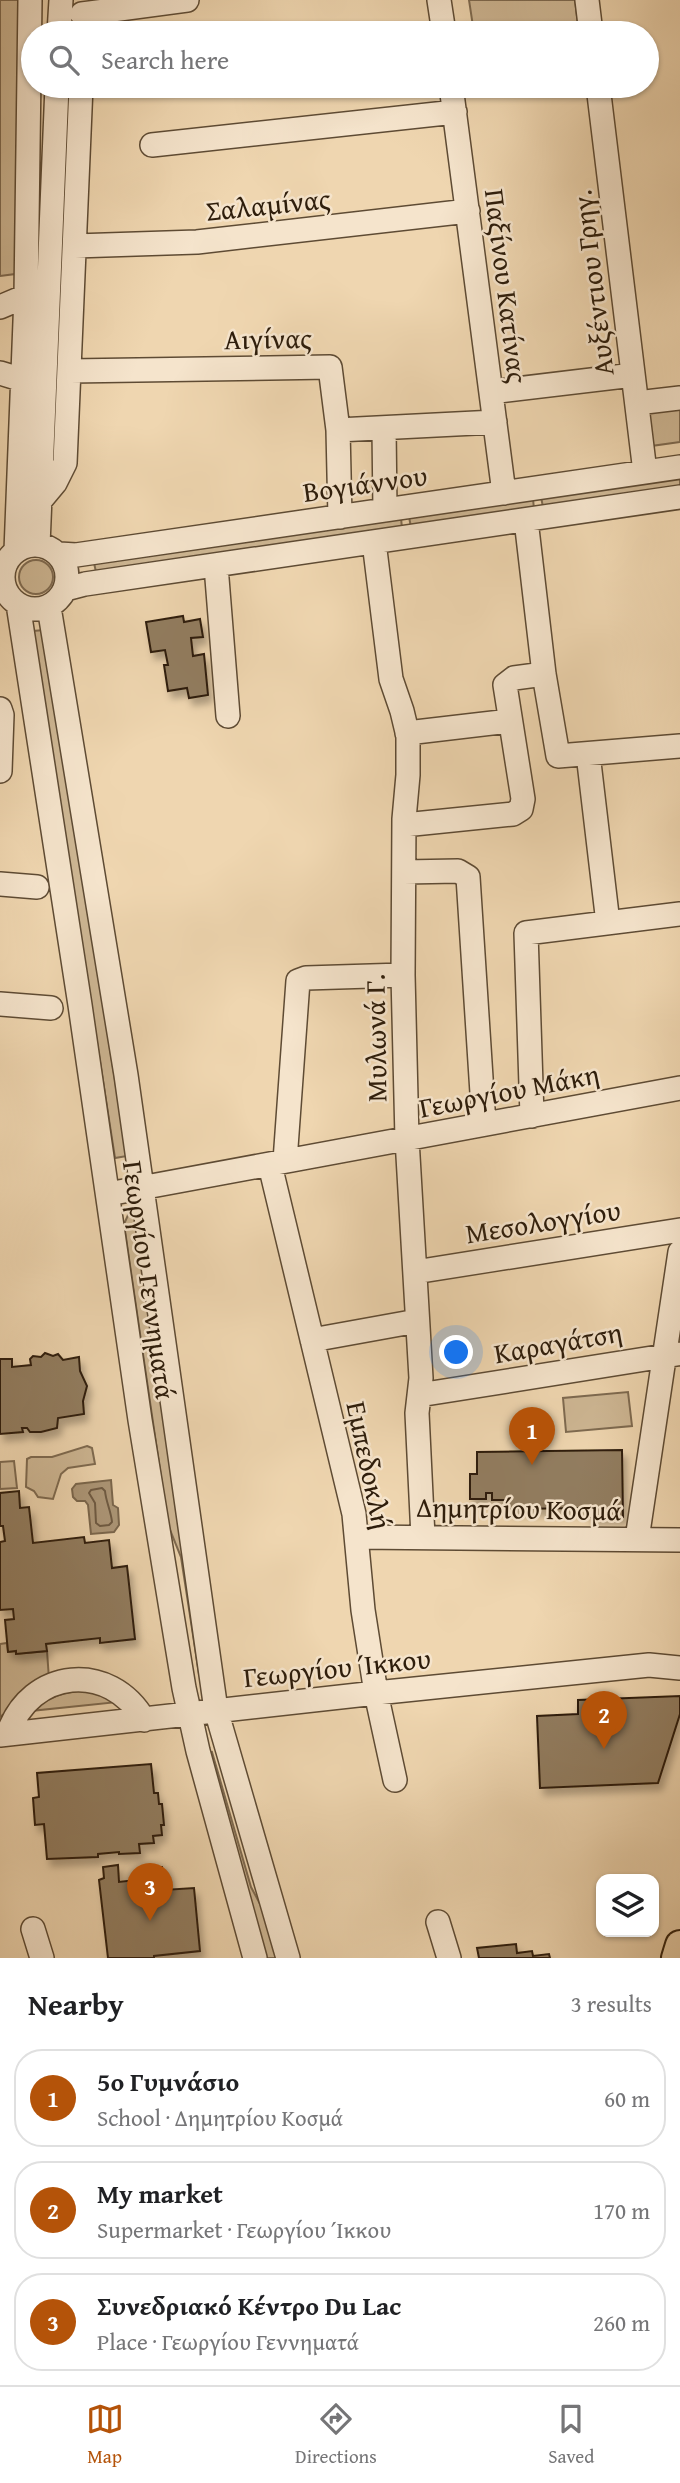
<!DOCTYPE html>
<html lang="en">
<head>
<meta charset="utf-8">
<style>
  body { margin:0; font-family:"Gentium Book Plus",serif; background:#f6f6f6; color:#202124 }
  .controls { position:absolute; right:21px; bottom:21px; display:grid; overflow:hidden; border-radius:14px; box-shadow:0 2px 5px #0004 }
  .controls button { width:63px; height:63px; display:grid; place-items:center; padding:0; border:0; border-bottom:2px solid #e0e0e0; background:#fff; color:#202124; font:35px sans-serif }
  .you { position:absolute; left:457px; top:1353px; width:24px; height:24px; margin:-18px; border:5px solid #fff; border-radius:50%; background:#1a73e8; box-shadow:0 0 0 10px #1a73e833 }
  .badge { display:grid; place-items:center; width:46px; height:46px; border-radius:50%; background:#b45309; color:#fff; font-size:23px; font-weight:700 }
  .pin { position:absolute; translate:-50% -58px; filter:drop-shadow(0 2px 4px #0008) }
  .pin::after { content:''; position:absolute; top:37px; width:24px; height:21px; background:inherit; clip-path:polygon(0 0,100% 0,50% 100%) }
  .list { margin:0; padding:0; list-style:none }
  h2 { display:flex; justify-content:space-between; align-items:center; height:91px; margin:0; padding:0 28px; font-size:30px }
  h2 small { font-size:23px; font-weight:400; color:#757577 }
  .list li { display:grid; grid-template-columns:46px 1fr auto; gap:21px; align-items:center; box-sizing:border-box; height:98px; margin:0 14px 14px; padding:0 14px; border:2px solid #e0e0e0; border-radius:28px }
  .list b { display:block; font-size:26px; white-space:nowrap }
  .list p { margin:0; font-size:23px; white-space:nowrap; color:#757577 }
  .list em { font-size:23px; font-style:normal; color:#757577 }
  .icon { flex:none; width:38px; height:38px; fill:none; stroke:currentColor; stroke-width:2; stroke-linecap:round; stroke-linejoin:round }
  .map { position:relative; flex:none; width:680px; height:1958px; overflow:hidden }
  .search { position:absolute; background:#fff; box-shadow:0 2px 5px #0004; left:21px; right:21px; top:21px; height:77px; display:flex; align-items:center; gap:18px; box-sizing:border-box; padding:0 24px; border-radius:38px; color:#757577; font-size:26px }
  .sheet { height:427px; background:#fff }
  nav { display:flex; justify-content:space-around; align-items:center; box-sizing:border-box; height:98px; border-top:2px solid #e0e0e0; background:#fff; font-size:19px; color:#757577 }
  nav a { display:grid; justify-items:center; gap:4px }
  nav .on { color:#b45309 }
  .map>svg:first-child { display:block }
</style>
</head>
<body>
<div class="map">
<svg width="680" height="1958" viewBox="0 0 680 1958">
  <defs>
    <filter id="shadow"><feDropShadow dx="4" dy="7" stdDeviation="3.5" flood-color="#0004"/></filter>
  </defs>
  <rect width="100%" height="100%" fill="#efd6b0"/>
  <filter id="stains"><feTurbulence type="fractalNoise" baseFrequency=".00286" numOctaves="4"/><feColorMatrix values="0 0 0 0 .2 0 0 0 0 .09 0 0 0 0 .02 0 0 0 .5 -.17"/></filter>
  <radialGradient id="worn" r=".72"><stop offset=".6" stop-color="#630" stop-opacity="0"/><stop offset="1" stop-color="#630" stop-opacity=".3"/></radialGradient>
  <path fill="#ceb794" stroke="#7e6a50" stroke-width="2" d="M0 0H22L15 274 0 276Z
    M469 0H575L579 33H474Z
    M680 405V442L651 446 647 410Z
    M680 477V487L543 507 541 497Z
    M533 499 534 509 411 527 409 517Z
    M401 518 402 528 96 572 94 563Z
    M19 577a17 17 0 1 1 34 0a17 17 0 1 1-34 0Z
    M44 630 127 1156 115 1158 33 631Z
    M134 1212 203 1673 199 1674 181 1557 168 1525 124 1224 129 1213Z
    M628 1392 632 1426 566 1432 563 1398Z
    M87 1446 92 1448 95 1464 68 1468 61 1474 53 1499 38 1497 34 1491 26 1487 27 1459 31 1457H52Z
    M14 1461 17 1488 0 1489V1462Z
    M7 1643 8 1652 16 1651V1654L47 1651 49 1679 0 1717V1644Z
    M90 1690 118 1702 30 1711C51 1696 64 1691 90 1690Z
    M212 1752 251 1887 267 1917 278 1958H266L208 1753Z"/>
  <path fill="#ad9778" stroke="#7a664c" stroke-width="2" d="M111 1480 113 1505 118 1508 119 1525 114 1532 91 1534 88 1505 85 1501H77L73 1497 72 1489 76 1484Z"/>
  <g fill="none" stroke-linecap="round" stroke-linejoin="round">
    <path stroke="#6e5a42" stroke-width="2" d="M102 1488 105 1491C106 1502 111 1511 112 1522L109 1525 100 1526 96 1523 95 1503 89 1493 91 1490Z"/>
  </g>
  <path fill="#927d61" stroke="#2e1d0b" stroke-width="2" filter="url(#shadow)" d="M183 616 184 622 200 619 203 637 191 638 193 656 204 654 208 695 189 698 187 688 168 691 164 665H168L165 650 151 652 146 622Z
    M45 1353 53 1356 58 1354 63 1360 79 1357 80 1371 87 1386 83 1401 84 1414 58 1418 57 1428 41 1432H30L27 1428H22L23 1432 0 1434V1359H12V1367L31 1365 30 1359 33 1356 41 1357Z
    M622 1450 623 1517H588V1508L508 1509V1500H492V1493H486V1499H470V1474H477V1452Z
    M19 1491 20 1508 29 1507 33 1543 84 1537 85 1543 109 1540 112 1568 127 1566 135 1639 100 1643V1638L46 1644 47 1651 16 1654V1651L8 1652 5 1620 14 1619 13 1609 0 1610V1542L5 1541 3 1526H0V1493Z
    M680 1696V1714L658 1783 540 1788 537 1716 578 1714V1700Z
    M151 1764 154 1793H158L159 1804H162L164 1825H161L162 1835 153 1836 154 1843 139 1844 140 1853 119 1854V1852L98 1854V1857L47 1859 44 1824 35 1825 33 1798 39 1797 37 1773Z
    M118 1865 119 1882 144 1879 143 1869 162 1867 164 1890 194 1888 200 1951 154 1956V1958H108L99 1880 104 1878 103 1867Z
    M516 1944 517 1953 532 1951 533 1956 549 1954 550 1958H479L477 1948Z"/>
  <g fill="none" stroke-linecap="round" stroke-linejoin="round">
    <g stroke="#5e4b34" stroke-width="26">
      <path id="minor" d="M439 0 444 33
        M587 0 591 33
        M82 14 187 0
        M59 33 61 0
        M451 86 504 493
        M598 86 645 472
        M152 145 455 112
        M75 246 197 242 468 211
        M0 307 26 296
        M70 371 330 367 338 430 495 422
        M0 373 23 380
        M491 392 633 375
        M637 403 680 398
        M384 428 385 510
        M338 430 340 517
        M40 501 55 483 65 463 81 86
        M526 520 544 674 558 756 680 746
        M374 542 391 679 402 711 408 736V775L404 819 403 975 407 1139 421 1378 417 1413 423 1537
        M3 577a32 32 0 1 1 64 0a32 32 0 1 1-64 0Z
        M38 545 57 86
        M16 551 26 296 30 0
        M59 554 76 555 680 467
        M216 566 228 716
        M66 589 85 584 680 497
        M18 604 80 1005 140 1420 184 1688 198 1751 255 1958
        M49 607 126 1075 216 1710 288 1958
        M0 709 2 715 0 771
        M407 733 510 721
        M588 754 608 923
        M404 825 513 814 521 809 523 799 505 685 514 678 544 674
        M404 872 458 871 468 877 484 1124
        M0 884 37 887
        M0 1004 51 1008
        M532 1116 526 933 680 914
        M285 1161 298 981 306 978 403 975
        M270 1165 354 1514 363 1610 376 1693 395 1780
        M108 1194 680 1088
        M415 1272 680 1230
        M312 1340 417 1321
        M419 1395 677 1354
        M357 1537 680 1540
        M637 1539 680 1252
        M8 1734C30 1668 110 1661 144 1720
        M0 1735 376 1693 649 1665 680 1668
        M438 1922 449 1958
        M33 1929 42 1958"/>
    </g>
    <g stroke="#2e1d0b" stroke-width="32">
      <path id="major" d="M676 1958 680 1945"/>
    </g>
    <use href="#minor" stroke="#f5e4cc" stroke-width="23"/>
    <use href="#major" stroke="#efd6b0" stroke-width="28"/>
  </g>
  <g text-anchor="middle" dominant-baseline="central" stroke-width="5" stroke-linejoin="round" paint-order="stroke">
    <g font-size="28" fill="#2e1d0b" stroke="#f5e4cc">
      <text transform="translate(268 204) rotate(-6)">Σαλαμίνας</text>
      <text transform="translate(592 283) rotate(-97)">Αυξέντιου Γρηγ.</text>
      <text transform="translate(507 286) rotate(83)">Παξίνου Κατίνας</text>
      <text transform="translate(268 338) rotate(-1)">Αιγίνας</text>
      <text transform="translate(365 483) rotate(-8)">Βογιάννου</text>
      <text transform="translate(375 1038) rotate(-91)">Μυλωνά Γ.</text>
      <text transform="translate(509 1090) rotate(-11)">Γεωργίου Μάκη</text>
      <text transform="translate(543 1221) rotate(-9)">Μεσολογγίου</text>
      <text transform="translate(150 1280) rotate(82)">Γεωργίου Γεννηματά</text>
      <text transform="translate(558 1342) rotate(-10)">Καραγάτση</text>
      <text transform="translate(370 1465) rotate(78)">Εμπεδοκλή</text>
      <text transform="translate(519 1508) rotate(1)">Δημητρίου Κοσμά</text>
      <text transform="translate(337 1667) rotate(-6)">Γεωργίου Ίκκου</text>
    </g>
  </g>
  <rect width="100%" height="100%" filter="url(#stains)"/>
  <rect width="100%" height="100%" fill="url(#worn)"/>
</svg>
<div class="controls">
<button><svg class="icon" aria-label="layers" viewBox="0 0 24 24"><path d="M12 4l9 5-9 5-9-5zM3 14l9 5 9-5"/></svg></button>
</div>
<div class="you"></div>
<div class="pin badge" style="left:532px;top:1465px">1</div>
<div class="pin badge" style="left:604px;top:1749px">2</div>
<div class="pin badge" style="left:150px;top:1921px">3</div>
<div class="search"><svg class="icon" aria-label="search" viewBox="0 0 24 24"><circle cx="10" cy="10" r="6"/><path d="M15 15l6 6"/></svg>Search here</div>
</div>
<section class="sheet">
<h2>Nearby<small>3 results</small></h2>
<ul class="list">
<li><span class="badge">1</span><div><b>5ο Γυμνάσιο</b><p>School · Δημητρίου Κοσμά</p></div><em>60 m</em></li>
<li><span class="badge">2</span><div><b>My market</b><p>Supermarket · Γεωργίου Ίκκου</p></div><em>170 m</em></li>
<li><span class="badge">3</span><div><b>Συνεδριακό Κέντρο Du Lac</b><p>Place · Γεωργίου Γεννηματά</p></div><em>260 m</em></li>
</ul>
</section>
<nav>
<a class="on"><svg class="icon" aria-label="map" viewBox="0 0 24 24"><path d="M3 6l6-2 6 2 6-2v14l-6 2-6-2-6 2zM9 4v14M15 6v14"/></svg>Map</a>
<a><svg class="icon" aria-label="directions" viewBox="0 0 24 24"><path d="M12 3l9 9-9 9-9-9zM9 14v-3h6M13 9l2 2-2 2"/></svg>Directions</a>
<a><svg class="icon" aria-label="saved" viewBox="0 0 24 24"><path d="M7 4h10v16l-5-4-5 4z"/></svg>Saved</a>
</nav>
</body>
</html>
